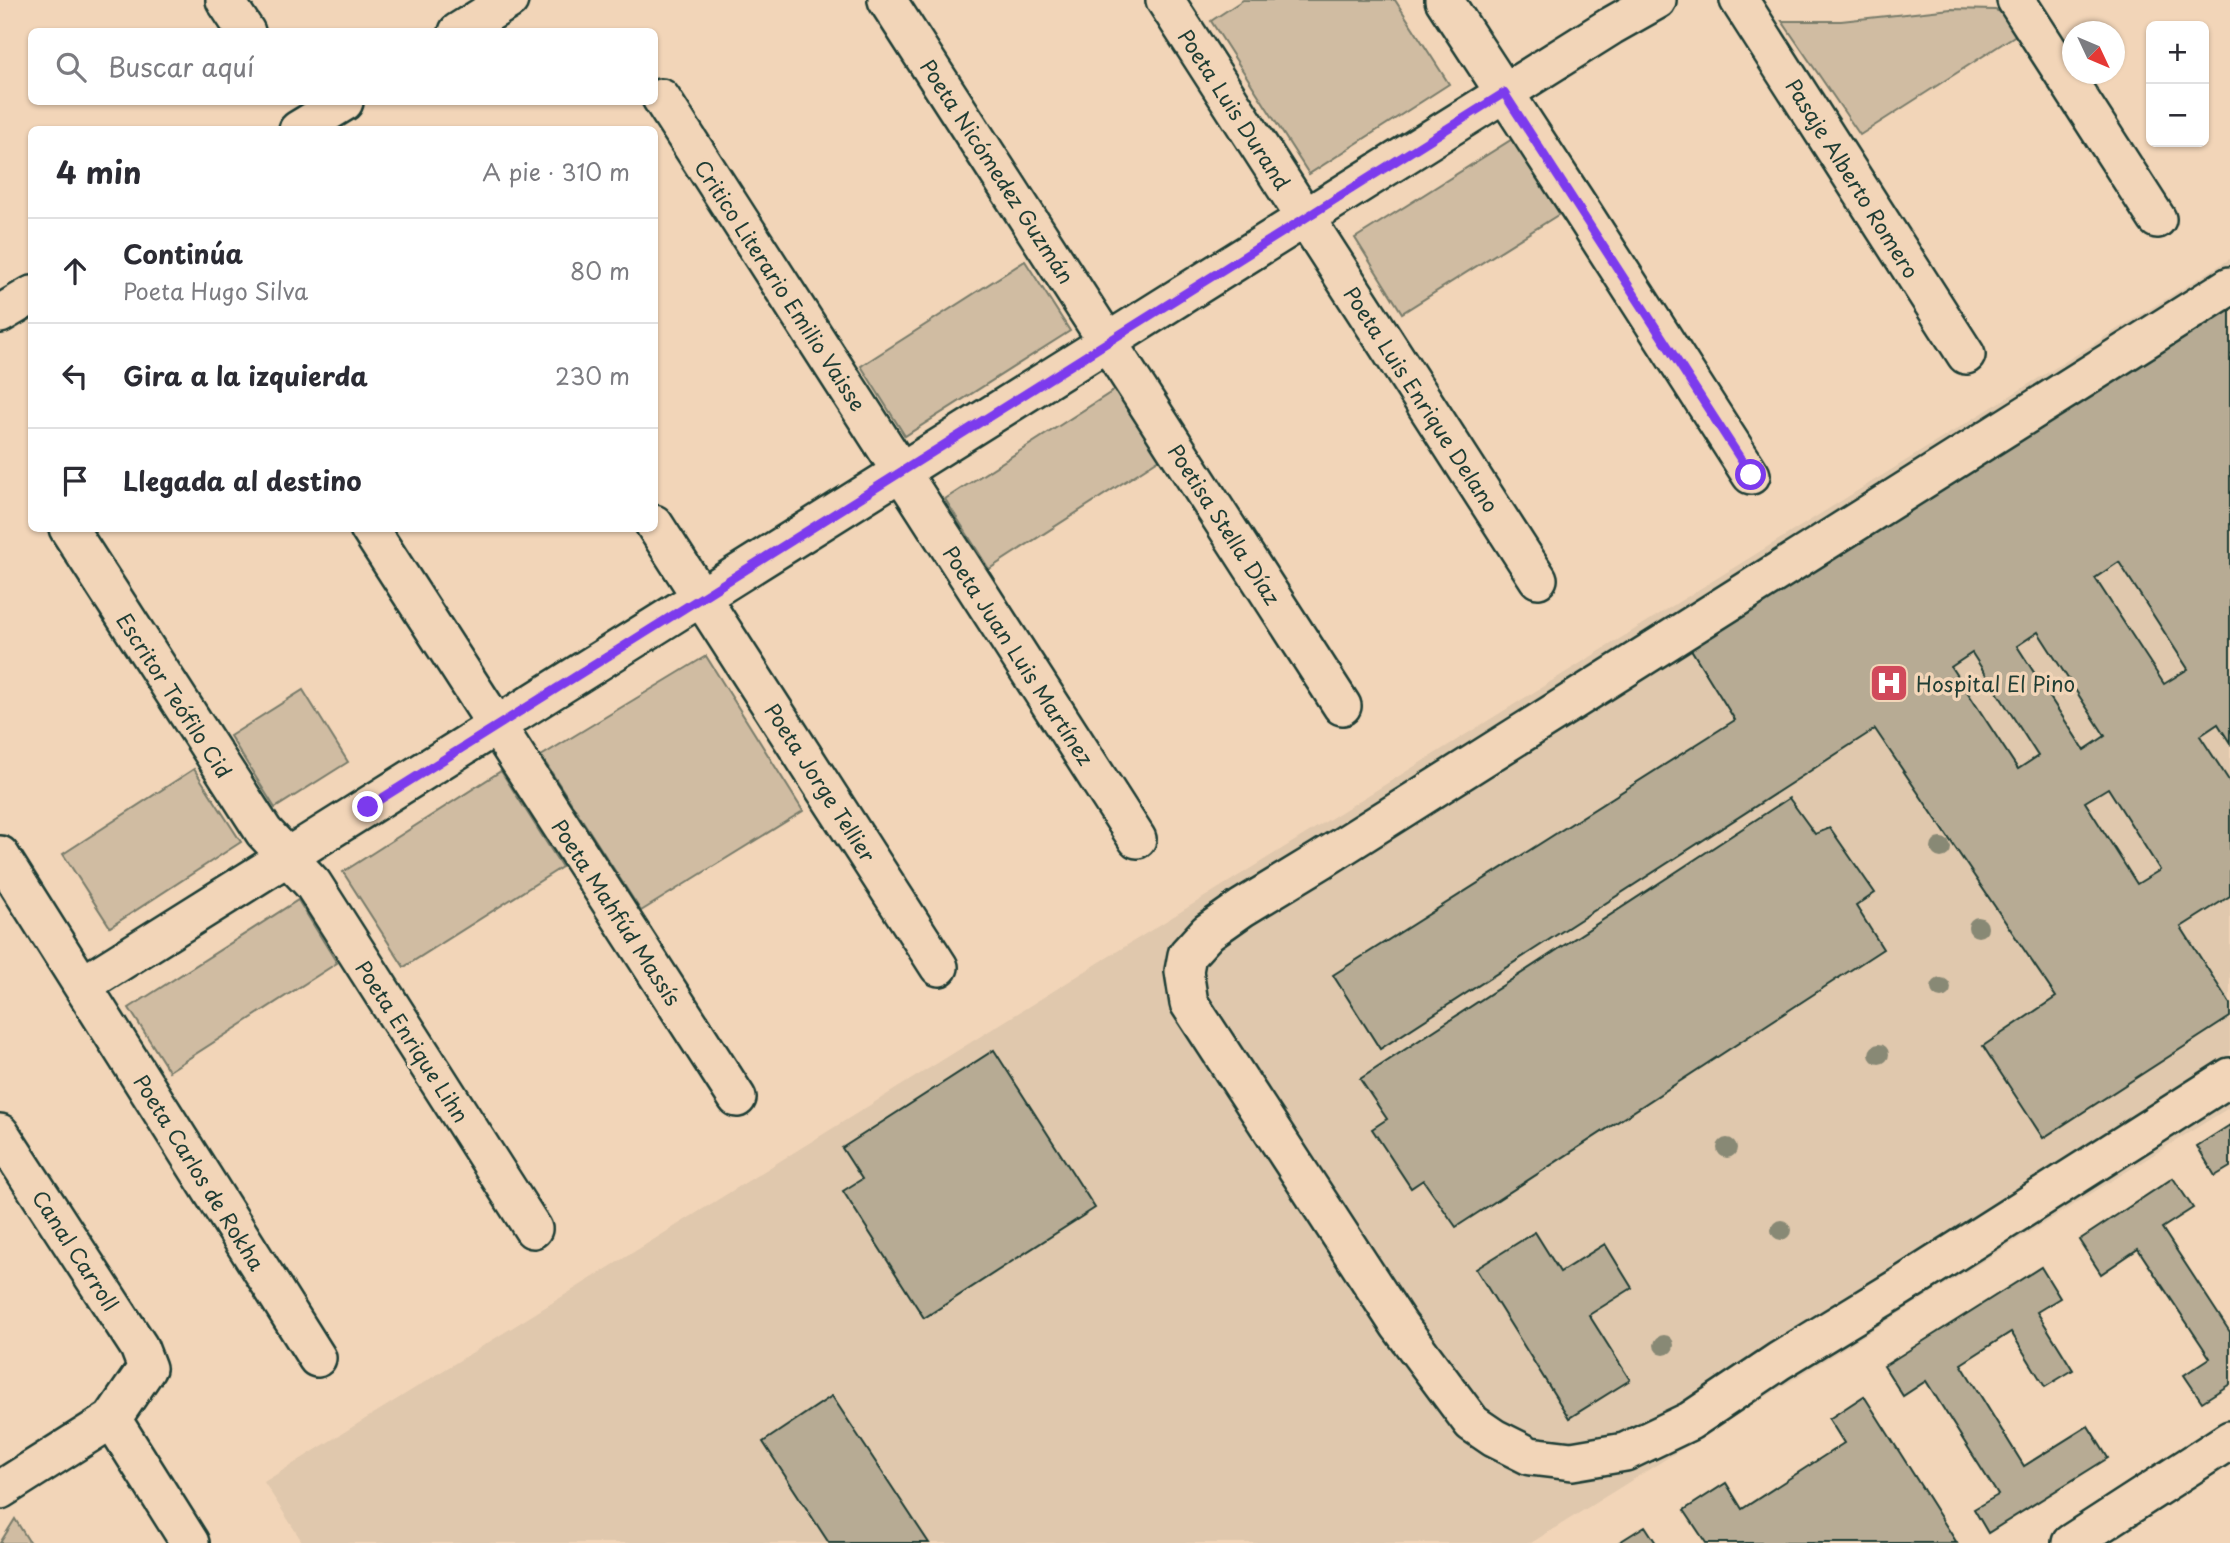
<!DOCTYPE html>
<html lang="es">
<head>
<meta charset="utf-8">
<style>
  body { margin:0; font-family:"Playpen Sans",sans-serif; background:#f7f7f7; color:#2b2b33 }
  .controls { position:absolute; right:21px; top:21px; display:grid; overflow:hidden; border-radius:10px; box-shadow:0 2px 5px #0004 }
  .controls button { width:63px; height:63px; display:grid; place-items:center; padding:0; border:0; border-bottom:2px solid #e1e1e2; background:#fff; color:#2b2b33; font:35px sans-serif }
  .compass { position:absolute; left:2062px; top:21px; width:63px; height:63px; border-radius:50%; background:#fff; box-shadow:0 2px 5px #0004; rotate:134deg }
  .stop { position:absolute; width:21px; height:21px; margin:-16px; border:5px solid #7c3aed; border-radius:50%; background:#fff }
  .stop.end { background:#7c3aed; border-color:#fff; box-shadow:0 2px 7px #0008 }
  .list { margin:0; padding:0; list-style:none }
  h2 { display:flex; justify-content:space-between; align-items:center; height:91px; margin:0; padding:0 28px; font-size:30px }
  h2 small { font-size:23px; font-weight:400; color:#7c7c81 }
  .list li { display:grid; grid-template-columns:46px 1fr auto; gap:21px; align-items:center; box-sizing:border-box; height:105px; padding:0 28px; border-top:2px solid #e1e1e2 }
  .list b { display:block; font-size:26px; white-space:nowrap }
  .list p { margin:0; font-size:23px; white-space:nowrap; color:#7c7c81 }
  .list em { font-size:23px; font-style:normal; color:#7c7c81 }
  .icon { flex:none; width:38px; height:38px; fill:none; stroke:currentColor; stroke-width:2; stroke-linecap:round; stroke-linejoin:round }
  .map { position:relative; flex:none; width:2230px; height:1543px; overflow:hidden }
  .search { position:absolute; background:#fff; box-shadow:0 2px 5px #0004; left:28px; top:28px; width:630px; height:77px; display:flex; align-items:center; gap:18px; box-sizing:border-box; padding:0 24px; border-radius:10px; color:#7c7c81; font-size:26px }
  .panel { position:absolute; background:#fff; box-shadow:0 2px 5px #0004; left:28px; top:126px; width:630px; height:406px; border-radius:10px }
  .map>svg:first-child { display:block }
</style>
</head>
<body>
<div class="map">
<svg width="2230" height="1543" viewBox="0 0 2230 1543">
  <rect width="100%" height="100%" fill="#f2d5b8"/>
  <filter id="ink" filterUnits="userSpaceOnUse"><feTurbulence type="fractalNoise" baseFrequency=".0143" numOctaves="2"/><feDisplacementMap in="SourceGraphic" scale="14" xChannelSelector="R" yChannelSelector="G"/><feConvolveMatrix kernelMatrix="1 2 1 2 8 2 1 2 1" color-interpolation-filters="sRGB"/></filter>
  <g filter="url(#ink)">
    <path fill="#e0c8ad" d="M2230 259V1107L1531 1543H303L264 1482Z"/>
    <path fill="#d0bca2" stroke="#787c6b" stroke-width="2" d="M1243 0H1395L1449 84 1309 174 1211 21Z
      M1951 9 1995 10 2007 14 2019 33 1860 135 1782 21H1841Z
      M1514 138 1561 213 1402 313 1355 238Z
      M1025 261 1070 331 905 436 861 366Z
      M1118 388 1163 457 989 569 945 499Z
      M706 656 803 811 641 911 541 756Z
      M303 690 348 762 275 808 230 736Z
      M194 769 241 842 110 927 63 854Z
      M501 771 562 867 404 967 343 872Z
      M298 900 337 963 169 1071 129 1008Z
      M15 1519 30 1543H0Z"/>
    <path fill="#b7ab94" stroke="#1f3d34" stroke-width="2" fill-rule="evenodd" d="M2230 295V743L2218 724 2200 736 2230 782V896L2181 927 2230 1004V1017L2043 1138 1983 1046 2056 997 1875 729 1380 1049 1333 975 1735 720 1689 646ZM2119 562 2188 669 2164 684 2095 578ZM2038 632 2105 736 2084 750 2017 646ZM1972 653 2038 756 2018 769 1951 667ZM2108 788 2160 870 2137 884 2085 802Z
      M1789 798 1815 834 1830 828 1875 893 1856 906 1883 949 1456 1227 1423 1180 1411 1188 1372 1129 1387 1119 1360 1079Z
      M994 1050 1095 1208 924 1318 843 1191 862 1179 842 1148Z
      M2230 1125V1167L2215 1176 2197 1146Z
      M2173 1178 2193 1208 2162 1228 2230 1332V1384L2202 1402 2184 1375 2210 1358 2138 1249 2101 1274 2079 1240Z
      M1535 1232 1560 1272 1605 1244 1632 1288 1589 1315 1630 1380 1569 1418 1476 1269Z
      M2041 1267 2060 1298 2037 1312 2073 1370 2045 1387 2011 1332 1961 1364 2024 1466 2088 1426 2108 1458 1988 1533 1974 1509 1998 1495 1926 1381 1903 1396 1884 1366Z
      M832 1396 929 1543H829L763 1442Z
      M1864 1396 1957 1543H1706L1684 1510 1726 1483 1742 1509 1844 1443 1829 1419Z
      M1645 1526 1656 1543H1618Z"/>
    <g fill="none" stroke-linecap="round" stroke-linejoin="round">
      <g stroke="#1f3d34" stroke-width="42">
        <path id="minor" d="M225 0 246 32
          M887 0 1342 706
          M1165 0 1538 579
          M1444 0 1583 213 1751 475
          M1739 0 1966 355
          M2016 0 2157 219
          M458 32 509 0
          M661 98 1137 839
          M298 130 344 102
          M2230 286 1321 860 1242 908 1208 932 1187 955 1184 971 1189 1003 1399 1325 1472 1423 1494 1438 1530 1456 1572 1461 1625 1452 1690 1421 1779 1361 1900 1287 2230 1077
          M0 314 32 295
          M654 524 939 967
          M68 528 264 832 313 884 533 1229
          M369 528 737 1098
          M0 855 317 1358
          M83 985 1611 26 1657 0
          M0 1133 139 1347 147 1368 112 1419 0 1490
          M112 1419 190 1543
          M2071 1543 2230 1440"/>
      </g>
      <use href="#minor" stroke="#f2d5b8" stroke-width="37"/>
    </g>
    <g fill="#888975">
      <circle cx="1941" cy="848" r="10"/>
      <circle cx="1978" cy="927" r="10"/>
      <circle cx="1941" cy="988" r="10"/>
      <circle cx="1879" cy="1054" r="10"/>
      <circle cx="1727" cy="1148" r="10"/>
      <circle cx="1781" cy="1230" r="10"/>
      <circle cx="1664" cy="1345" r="10"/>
    </g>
  </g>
  <g fill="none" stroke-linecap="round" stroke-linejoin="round" filter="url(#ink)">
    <path stroke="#7c3aed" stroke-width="9" d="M368 807 1504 93 1751 475"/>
  </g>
  <defs>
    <g id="hospital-square" transform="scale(2.0125)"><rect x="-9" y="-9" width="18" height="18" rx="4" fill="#d1495b" stroke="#f2d5b8"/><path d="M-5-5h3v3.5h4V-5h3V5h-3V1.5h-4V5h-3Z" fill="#fff"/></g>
  </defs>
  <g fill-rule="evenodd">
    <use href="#hospital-square" x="1889" y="683"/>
  </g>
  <g text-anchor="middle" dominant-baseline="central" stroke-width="7" stroke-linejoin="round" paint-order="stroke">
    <g font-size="21" fill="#1f3d34" stroke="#f2d5b8">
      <text transform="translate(1235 109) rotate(57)">Poeta Luis Durand</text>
      <text transform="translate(998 171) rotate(57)">Poeta Nicómedez Guzmán</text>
      <text transform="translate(1853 178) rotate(58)">Pasaje Alberto Romero</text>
      <text transform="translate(781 285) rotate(57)">Critico Literario Emilio Vaisse</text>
      <text transform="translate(1422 399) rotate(57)">Poeta Luis Enrique Delano</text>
      <text transform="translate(1225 524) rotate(57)">Poetisa Stella Díaz</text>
      <text transform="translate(1019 655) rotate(57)">Poeta Juan Luis Martínez</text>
      <text transform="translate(175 695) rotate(57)">Escritor Teófilo Cid</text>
      <text transform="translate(821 782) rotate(57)">Poeta Jorge Tellier</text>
      <text transform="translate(617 912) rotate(57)">Poeta Mahfúd Massís</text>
      <text transform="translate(413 1041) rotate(57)">Poeta Enrique Lihn</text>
      <text transform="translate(200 1172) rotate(58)">Poeta Carlos de Rokha</text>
      <text transform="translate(76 1250) rotate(57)">Canal Carroll</text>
    </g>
    <g font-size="21" fill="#1f3d34" stroke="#f2d5b8" text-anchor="start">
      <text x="1916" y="683">Hospital El Pino</text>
    </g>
  </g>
</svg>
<div class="controls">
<button>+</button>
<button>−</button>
</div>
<svg class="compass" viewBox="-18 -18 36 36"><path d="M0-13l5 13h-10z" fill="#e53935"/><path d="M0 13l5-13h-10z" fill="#7c7c81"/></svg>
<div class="stop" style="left:1751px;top:475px"></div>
<div class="stop end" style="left:368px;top:807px"></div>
<div class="search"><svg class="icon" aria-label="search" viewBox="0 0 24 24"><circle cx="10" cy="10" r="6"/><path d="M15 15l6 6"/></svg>Buscar aquí</div>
<section class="panel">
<h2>4 min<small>A pie · 310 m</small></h2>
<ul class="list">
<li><svg class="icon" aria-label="ahead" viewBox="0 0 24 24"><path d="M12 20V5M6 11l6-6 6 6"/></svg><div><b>Continúa</b><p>Poeta Hugo Silva</p></div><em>80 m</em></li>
<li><svg class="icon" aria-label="left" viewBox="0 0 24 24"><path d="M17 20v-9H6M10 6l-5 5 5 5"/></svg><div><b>Gira a la izquierda</b></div><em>230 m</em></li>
<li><svg class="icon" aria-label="arrive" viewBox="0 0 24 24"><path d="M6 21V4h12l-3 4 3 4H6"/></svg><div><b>Llegada al destino</b></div></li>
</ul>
</section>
</div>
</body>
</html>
